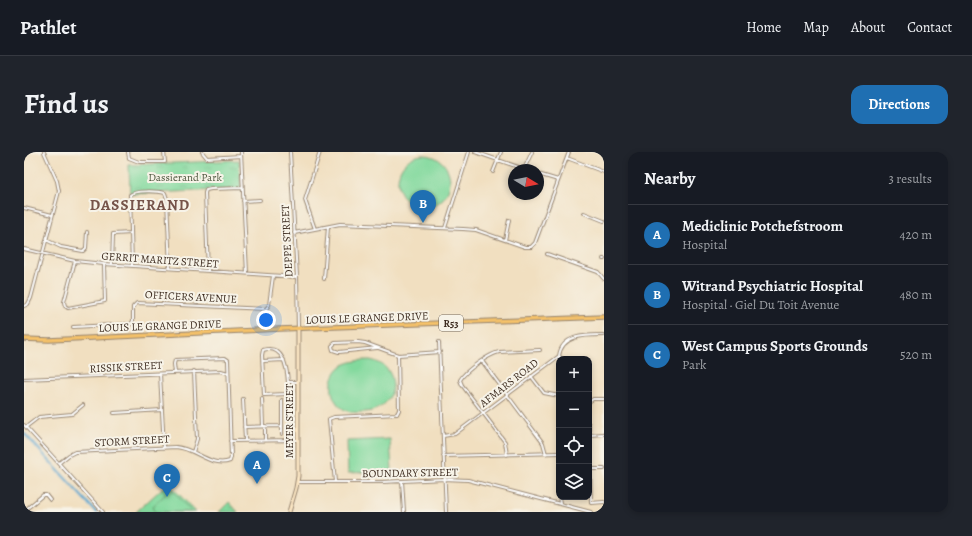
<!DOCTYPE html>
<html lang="en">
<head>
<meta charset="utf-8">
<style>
  body { margin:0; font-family:Alegreya,serif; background:#20242c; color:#f1f3f6 }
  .controls { position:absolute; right:12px; bottom:12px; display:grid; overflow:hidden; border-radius:8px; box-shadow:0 2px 6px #0003 }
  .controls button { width:36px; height:36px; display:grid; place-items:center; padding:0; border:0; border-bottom:1px solid #363941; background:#171b24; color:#f1f3f6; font:20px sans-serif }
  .compass { position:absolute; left:484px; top:12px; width:36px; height:36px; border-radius:50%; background:#171b24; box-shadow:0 2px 6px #0003; rotate:100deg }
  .you { position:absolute; left:242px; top:168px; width:14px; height:14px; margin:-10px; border:3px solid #fff; border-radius:50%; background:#1a73e8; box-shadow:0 0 0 6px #1a73e833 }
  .badge { display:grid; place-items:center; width:26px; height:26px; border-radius:50%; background:#1f6fb2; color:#fff; font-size:13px; font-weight:700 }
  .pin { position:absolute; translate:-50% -33px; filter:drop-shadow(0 1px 2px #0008) }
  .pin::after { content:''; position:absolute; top:21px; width:14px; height:12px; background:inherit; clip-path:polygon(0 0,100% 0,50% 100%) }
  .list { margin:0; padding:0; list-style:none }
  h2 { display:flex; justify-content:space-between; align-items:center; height:52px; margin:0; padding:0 16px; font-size:17px }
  h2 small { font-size:13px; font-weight:400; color:#9ea1a6 }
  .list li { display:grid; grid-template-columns:26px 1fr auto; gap:12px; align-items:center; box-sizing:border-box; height:60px; padding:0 16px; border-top:1px solid #363941 }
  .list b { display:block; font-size:15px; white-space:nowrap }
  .list p { margin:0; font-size:13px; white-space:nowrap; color:#9ea1a6 }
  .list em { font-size:13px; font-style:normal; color:#9ea1a6 }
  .icon { flex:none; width:22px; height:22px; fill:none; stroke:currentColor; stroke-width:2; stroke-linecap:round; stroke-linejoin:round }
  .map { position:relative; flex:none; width:580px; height:360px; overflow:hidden; border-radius:12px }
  header { display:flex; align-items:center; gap:24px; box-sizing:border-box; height:56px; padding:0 20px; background:#171b24; border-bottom:1px solid #363941 }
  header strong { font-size:19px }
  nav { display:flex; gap:22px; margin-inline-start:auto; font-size:14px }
  .intro { display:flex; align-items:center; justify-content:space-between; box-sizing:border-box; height:96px; padding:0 24px }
  h1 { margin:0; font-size:28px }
  .button { padding:10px 18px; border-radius:12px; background:#1f6fb2; color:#fff; font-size:14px; font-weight:700 }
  main { display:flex; gap:24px; padding:0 24px }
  aside { flex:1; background:#171b24; border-radius:12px; box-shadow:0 2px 6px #0003 }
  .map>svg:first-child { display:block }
</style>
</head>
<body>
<header>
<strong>Pathlet</strong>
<nav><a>Home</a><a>Map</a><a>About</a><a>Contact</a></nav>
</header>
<div class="intro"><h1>Find us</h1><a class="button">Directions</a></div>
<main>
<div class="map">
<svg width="580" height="360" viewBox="0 0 580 360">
  <defs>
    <pattern id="grass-tufts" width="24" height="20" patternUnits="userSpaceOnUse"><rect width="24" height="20" fill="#82d99d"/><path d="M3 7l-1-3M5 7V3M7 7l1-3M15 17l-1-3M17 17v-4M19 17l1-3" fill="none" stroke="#71ba87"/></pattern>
  </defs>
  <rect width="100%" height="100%" fill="#f7f3e8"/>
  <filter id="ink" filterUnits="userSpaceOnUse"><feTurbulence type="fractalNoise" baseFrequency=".025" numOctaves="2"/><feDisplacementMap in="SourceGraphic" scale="8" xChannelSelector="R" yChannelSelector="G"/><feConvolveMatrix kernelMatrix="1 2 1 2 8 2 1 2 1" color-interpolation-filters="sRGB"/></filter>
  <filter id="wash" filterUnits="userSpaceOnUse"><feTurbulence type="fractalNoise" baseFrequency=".012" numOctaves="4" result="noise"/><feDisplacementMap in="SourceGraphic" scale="16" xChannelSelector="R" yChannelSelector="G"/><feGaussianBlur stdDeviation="0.9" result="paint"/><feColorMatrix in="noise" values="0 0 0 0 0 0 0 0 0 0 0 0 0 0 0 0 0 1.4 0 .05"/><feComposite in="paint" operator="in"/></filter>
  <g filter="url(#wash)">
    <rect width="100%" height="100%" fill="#f1dfc0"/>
    <path fill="url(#grass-tufts)" stroke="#5e825e" d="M215 8 217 37 106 42 105 13Z
      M144 331 172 360H112Z
      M205 350 214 360H195Z"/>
    <path fill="#82d99d" stroke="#5e825e" d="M374 29a26 26 0 1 1 52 0a26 26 0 1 1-52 0Z
      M346 208C379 214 375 257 341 260 336 260 331 261 326 260 305 254 301 225 319 213 327 209 337 208 346 208Z
      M366 287 368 319 324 321 323 289Z
      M147 337 168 360H133L128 355Z"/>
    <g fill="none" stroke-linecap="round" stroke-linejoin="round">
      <path stroke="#52a3cd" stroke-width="2.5" d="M0 281 72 360"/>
    </g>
  </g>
  <g filter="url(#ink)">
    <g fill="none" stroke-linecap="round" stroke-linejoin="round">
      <g stroke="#96846f" stroke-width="4">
        <path id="street" d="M104 0 105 6 115 10H141L140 0
          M178 0 183 6 217 4
          M217 0 223 121
          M266 0 273 125 274 177
          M451 0 503 18
          M543 6 580 20
          M500 17 508 0
          M469 20 477 0
          M514 22 534 28
          M219 49 236 48
          M0 56 28 63
          M560 61 580 69
          M421 76 445 0
          M291 77 281 48 296 0
          M270 81 316 72 439 77 452 78 501 95H507L511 91 545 0
          M22 88 37 95 59 99 62 96 63 80
          M481 88 485 68
          M0 97 51 109 80 112 273 125
          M523 102 574 120 580 127
          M579 107H580
          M51 109 40 150 41 154 44 156 81 149 80 112
          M88 112 89 82 107 81
          M108 113 106 43C111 38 134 39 141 41L143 47 146 116
          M184 119 181 41 182 38 187 37 218 36
          M300 127 304 75
          M0 154 4 152 7 146 35 39 33 29 20 0
          M49 175 107 172 109 169V155L113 151 242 157 245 153 249 124
          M415 190 422 360
          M353 196 315 200 309 198 308 194 311 191 334 190 341 191 374 203
          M535 204 539 207
          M239 209 260 208
          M458 209 519 291 522 302
          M136 222 140 296
          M507 224 520 241 535 244
          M0 227 197 219 204 221
          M264 230 263 242 240 243 238 203 239 198C259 192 263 215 264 230H274
          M219 247 221 288
          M238 247 239 274
          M258 248V282
          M565 250 569 247H580
          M535 252V264
          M90 261 138 258
          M565 272 567 351 580 350
          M0 273 79 360
          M241 274V288
          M2 275 15 265 48 262 59 253
          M220 275 258 274
          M565 283 580 282
          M419 284 431 282 535 204C538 182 563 183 580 183
          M206 289 274 288
          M169 300 173 287 170 219
          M483 303 481 290 438 233 436 228C442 218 464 203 475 200L516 198
          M419 304 535 301
          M35 311 45 303 51 300 152 295C171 296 187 316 206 309L207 305 204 208 201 206 151 208 150 212 151 221
          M535 317V321
          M566 317H580
          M378 329 380 360
          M273 330H358L420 327 444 328 567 360
          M311 330 305 267 310 265 373 262 375 258 374 203 416 200
          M535 345 536 351
          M0 359 19 343H22L26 348"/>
      </g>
      <g stroke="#96846f" stroke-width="5">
        <path id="secondary" d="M265 360 272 336 274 324V178"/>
      </g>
      <g stroke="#96846f" stroke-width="5.5">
        <path id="primary" d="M0 187 25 188 256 177 580 165"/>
      </g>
      <use href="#street" stroke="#fff" stroke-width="2"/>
      <use href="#secondary" stroke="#fbe6c3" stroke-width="3"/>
      <use href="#primary" stroke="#f4c16a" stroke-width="3.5"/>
    </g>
  </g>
  <g text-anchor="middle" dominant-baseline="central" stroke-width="4" stroke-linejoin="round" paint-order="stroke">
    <rect fill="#f7f3e8" stroke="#73665b" stroke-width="1" x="415" y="163" width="24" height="16" rx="3"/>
    <g font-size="10" font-weight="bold" fill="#3b2a1e">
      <text x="427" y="171">R53</text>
    </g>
    <g font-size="11" fill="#4d563e" stroke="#f7f3e8">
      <text x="161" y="25">Dassierand Park</text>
    </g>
    <g font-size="11" fill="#3b2a1e" stroke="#f7f3e8">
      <text transform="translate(263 89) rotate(-93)">DEPPE STREET</text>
      <text transform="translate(136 108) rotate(4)">GERRIT MARITZ STREET</text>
      <text transform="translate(167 145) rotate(3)">OFFICERS AVENUE</text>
      <text transform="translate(343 166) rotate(-2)">LOUIS LE GRANGE DRIVE</text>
      <text transform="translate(136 174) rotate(-2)">LOUIS LE GRANGE DRIVE</text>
      <text transform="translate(102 215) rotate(-3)">RISSIK STREET</text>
      <text transform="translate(485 231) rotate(-38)">AFMARS ROAD</text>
      <text transform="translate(265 269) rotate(-90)">MEYER STREET</text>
      <text transform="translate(108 289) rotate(-3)">STORM STREET</text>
      <text transform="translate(386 321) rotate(-1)">BOUNDARY STREET</text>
    </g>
    <g font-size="15" font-weight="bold" letter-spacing="1" fill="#76544a" stroke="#f7f3e8">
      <text x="116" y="53">DASSIERAND</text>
    </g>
  </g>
</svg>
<div class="controls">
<button>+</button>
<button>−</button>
<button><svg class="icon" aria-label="locate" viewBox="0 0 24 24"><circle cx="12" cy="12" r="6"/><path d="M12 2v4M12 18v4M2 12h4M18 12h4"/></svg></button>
<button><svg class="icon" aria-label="layers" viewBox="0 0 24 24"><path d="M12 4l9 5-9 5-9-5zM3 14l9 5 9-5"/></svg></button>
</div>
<svg class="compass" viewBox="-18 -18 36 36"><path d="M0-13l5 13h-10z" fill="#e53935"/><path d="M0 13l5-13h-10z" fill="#9ea1a6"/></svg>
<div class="you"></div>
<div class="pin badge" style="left:233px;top:332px">A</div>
<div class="pin badge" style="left:399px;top:71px">B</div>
<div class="pin badge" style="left:143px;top:345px">C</div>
</div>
<aside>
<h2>Nearby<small>3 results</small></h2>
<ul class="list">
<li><span class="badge">A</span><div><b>Mediclinic Potchefstroom</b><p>Hospital</p></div><em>420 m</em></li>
<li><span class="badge">B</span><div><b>Witrand Psychiatric Hospital</b><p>Hospital · Giel Du Toit Avenue</p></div><em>480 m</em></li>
<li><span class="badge">C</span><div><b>West Campus Sports Grounds</b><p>Park</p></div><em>520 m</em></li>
</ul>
</aside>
</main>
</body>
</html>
